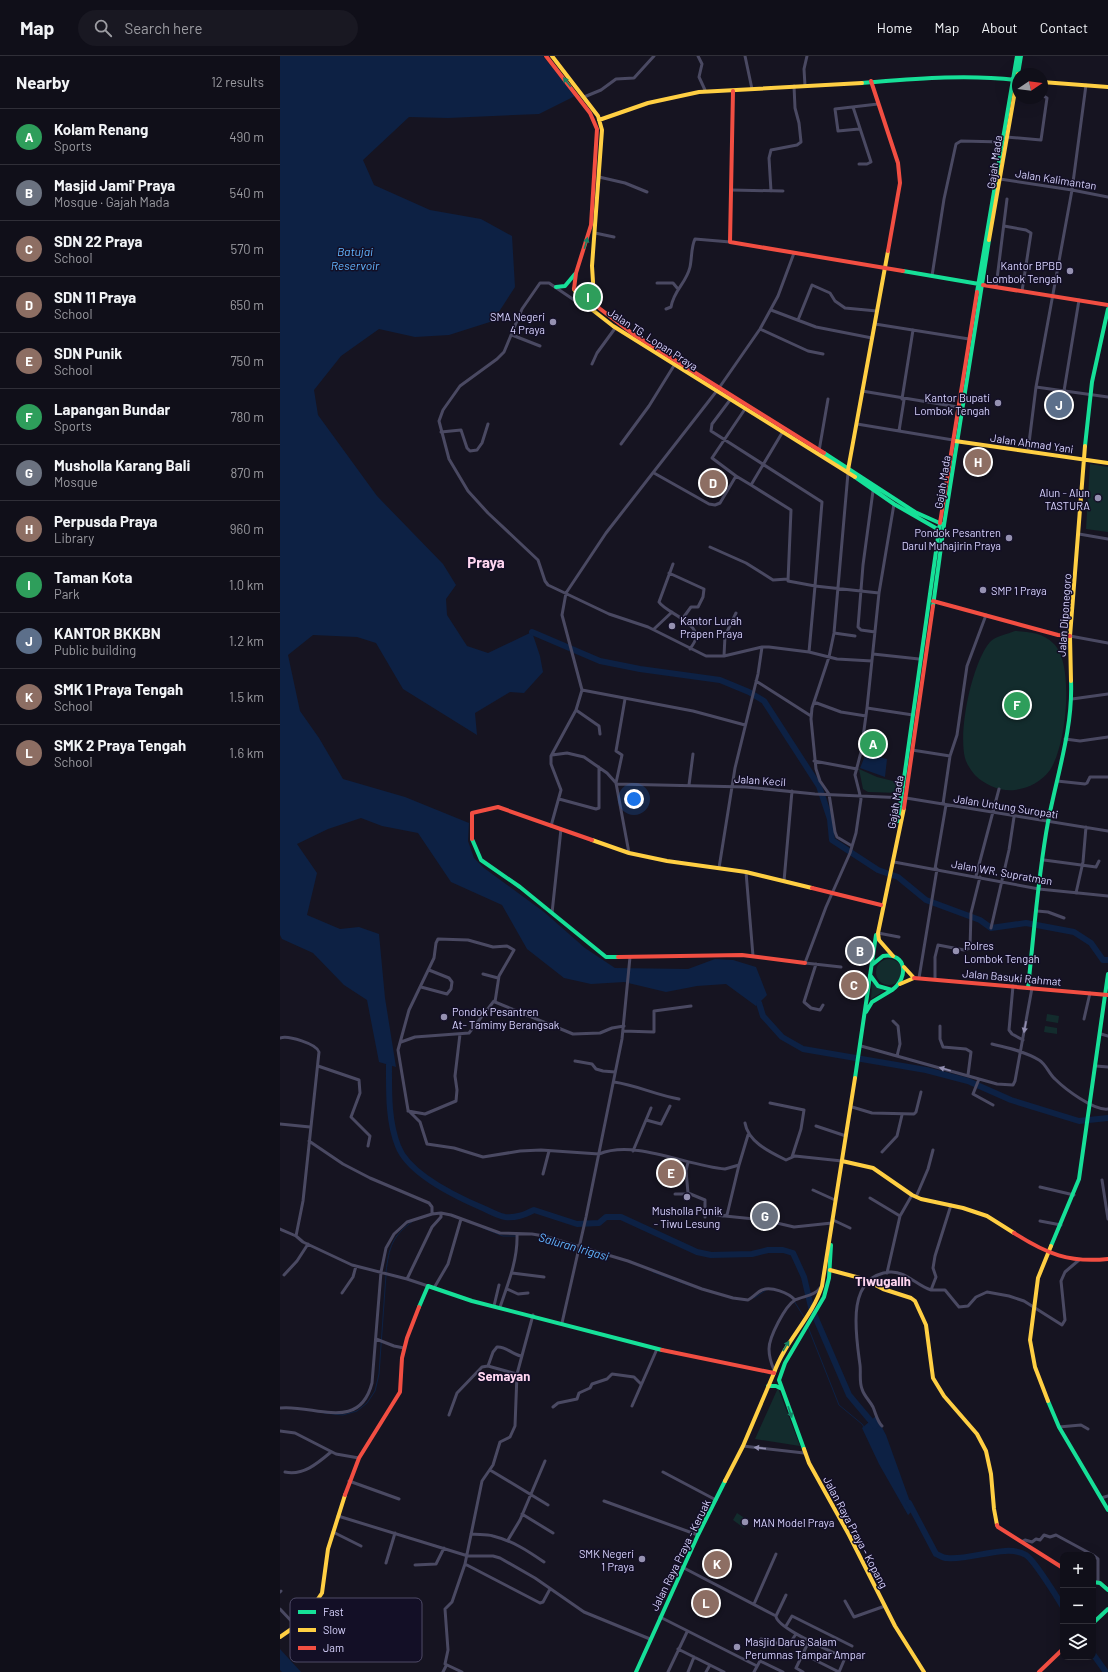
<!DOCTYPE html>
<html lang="en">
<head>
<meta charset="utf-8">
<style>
  body { margin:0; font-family:Barlow,sans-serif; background:#191822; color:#f1f3f6 }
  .controls { position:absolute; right:12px; bottom:12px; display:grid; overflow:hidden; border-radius:8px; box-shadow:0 4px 16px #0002 }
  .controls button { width:36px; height:36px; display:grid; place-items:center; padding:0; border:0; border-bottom:1px solid #302f38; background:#100f19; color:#f1f3f6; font:20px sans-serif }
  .compass { position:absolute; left:732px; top:12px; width:36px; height:36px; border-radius:50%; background:#100f19; box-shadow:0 4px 16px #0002; rotate:77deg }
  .you { position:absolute; left:354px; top:743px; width:14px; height:14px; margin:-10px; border:3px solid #fff; border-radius:50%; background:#1a73e8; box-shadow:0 0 0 6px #1a73e833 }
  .badge { display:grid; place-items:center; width:26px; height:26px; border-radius:50%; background:#1a73e8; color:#fff; font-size:13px; font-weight:700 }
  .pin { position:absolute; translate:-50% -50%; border:2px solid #fff; box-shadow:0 1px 4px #0006 }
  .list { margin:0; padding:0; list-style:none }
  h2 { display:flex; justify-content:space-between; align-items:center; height:52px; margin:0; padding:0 16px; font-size:17px }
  h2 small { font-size:13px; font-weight:400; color:#9c9ca2 }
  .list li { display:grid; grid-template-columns:26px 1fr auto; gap:12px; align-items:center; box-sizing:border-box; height:56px; padding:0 16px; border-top:1px solid #302f38 }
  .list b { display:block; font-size:15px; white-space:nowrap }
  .list p { margin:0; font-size:13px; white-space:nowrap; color:#9c9ca2 }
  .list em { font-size:13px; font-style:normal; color:#9c9ca2 }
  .icon { flex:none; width:22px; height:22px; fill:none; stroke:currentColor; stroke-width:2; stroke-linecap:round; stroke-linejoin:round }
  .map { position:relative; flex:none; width:828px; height:1616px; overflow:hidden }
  header { display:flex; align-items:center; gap:24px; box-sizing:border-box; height:56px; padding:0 20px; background:#100f19; border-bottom:1px solid #302f38 }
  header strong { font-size:19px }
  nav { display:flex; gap:22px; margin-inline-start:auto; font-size:14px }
  .search { width:280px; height:36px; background:#191822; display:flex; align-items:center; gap:10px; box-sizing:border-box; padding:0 14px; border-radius:22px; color:#9c9ca2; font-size:15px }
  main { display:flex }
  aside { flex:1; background:#100f19 }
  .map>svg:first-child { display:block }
</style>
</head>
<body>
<header>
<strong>Map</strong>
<div class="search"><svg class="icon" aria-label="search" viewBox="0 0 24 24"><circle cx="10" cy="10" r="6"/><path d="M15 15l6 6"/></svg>Search here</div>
<nav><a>Home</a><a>Map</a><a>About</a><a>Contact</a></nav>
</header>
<main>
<aside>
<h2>Nearby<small>12 results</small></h2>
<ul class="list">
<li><span class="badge" style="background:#2e9e5b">A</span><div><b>Kolam Renang</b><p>Sports</p></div><em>490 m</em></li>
<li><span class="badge" style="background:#6b7280">B</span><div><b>Masjid Jami' Praya</b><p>Mosque · Gajah Mada</p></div><em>540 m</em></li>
<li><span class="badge" style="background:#8d6e63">C</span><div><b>SDN 22 Praya</b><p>School</p></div><em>570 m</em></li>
<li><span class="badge" style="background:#8d6e63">D</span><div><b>SDN 11 Praya</b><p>School</p></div><em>650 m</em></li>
<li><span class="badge" style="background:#8d6e63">E</span><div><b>SDN Punik</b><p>School</p></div><em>750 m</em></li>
<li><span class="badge" style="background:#2e9e5b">F</span><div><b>Lapangan Bundar</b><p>Sports</p></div><em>780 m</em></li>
<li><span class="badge" style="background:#6b7280">G</span><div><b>Musholla Karang Bali</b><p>Mosque</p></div><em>870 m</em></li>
<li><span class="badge" style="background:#8d6e63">H</span><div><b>Perpusda Praya</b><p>Library</p></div><em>960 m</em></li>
<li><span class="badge" style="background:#2e9e5b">I</span><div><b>Taman Kota</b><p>Park</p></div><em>1.0 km</em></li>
<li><span class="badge" style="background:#5c6f8a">J</span><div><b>KANTOR BKKBN</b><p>Public building</p></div><em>1.2 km</em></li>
<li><span class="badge" style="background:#8d6e63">K</span><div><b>SMK 1 Praya Tengah</b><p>School</p></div><em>1.5 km</em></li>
<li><span class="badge" style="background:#8d6e63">L</span><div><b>SMK 2 Praya Tengah</b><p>School</p></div><em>1.6 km</em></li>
</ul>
</aside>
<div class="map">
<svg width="828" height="1616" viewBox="0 0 828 1616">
  <rect width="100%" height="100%" fill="#161421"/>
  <path fill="#132c2d" d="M310 234 314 245 312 248 298 238 302 235Z
    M810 408 828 411V476L806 473Z
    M735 575C750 576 763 577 774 588 795 609 786 691 770 714 761 726 749 732 735 734 722 736 705 729 696 720 692 716 686 707 685 702 678 675 692 607 710 586 715 580 728 578 735 575Z
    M579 713 597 721 621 727 619 737 588 736 583 733Z
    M596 916a13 13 0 1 1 26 0a13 13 0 1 1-26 0Z
    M592 926 604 935 591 943Z
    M767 958 779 960 778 967 766 965Z
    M765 970 777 972V978L764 976Z
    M498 1332 520 1390 475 1383Z
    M457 1457 469 1465 464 1472 453 1464Z
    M441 1495 447 1499 440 1511 434 1508Z"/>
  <path fill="#0d2144" d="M0 0H263L295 40 259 58 168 62 129 61 83 104 94 129 150 154 201 163 232 180 235 231 213 265 169 279 135 281 99 273 61 300 34 334 38 359 97 440 163 508 176 529 166 543 167 559 187 590 208 597 252 576 260 600 263 616 244 637 230 636 195 657 197 679 123 633 96 587 77 581 33 579 8 599 20 655 39 682 63 723 125 741 189 767 188 785 194 802 204 812 264 856 305 892 335 912 408 913 435 903 453 904 476 911 487 939 476 950 446 928 417 930 386 936 344 926 311 928 284 922 247 893 222 849 171 826 138 777 102 770 81 762 48 773 17 788 37 817 27 859 60 873 79 871 99 878 105 942 116 1011 99 1006 87 944 64 929 33 897 2 883 0 879Z
    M590 673 601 675 598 701 607 703 605 721 580 712 585 700Z
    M596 1360 606 1379 633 1454 628 1459 599 1408 582 1372Z
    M0 1593 21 1616H2L0 1614Z"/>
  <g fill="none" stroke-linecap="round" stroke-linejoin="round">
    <path stroke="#0d2144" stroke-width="1" d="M203 1172 223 1180H236
      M278 1186 290 1189
      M106 1216C109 1191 112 1180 133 1165
      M373 1216 411 1230
      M474 1242 486 1234
      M514 1245 524 1261
      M528 1271 559 1349 582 1368 584 1371
      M44 1357 63 1359 77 1355 87 1347 95 1335 99 1318 106 1219"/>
    <path stroke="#0d2144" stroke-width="6" d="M252 576 320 605 360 613 440 624 469 636 484 645 539 730 550 763 552 784 598 814 618 821 646 844 700 864 711 872 746 867 794 876 811 887 823 904H828
      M479 947 483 960 502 981 523 993 646 1014 688 1025 731 1044 799 1065 828 1062
      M109 1009C109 1035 108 1065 118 1090 129 1119 179 1142 205 1153 211 1156 219 1160 225 1161 236 1162 244 1159 254 1154L297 1168 319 1167 326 1161H341L417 1196 431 1199 472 1198 488 1194H503L513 1197 524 1221 531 1251 569 1339 595 1370
      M629 1447 656 1498C659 1499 663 1502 667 1502 690 1505 727 1487 746 1499 754 1504 777 1541 783 1551
      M813 1598 826 1616"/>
    <path stroke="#4a4962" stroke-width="3" d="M418 0 422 8 419 21 425 34
      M465 0 472 33
      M525 30 524 13 527 0
      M304 41 321 34 336 23 354 22 374 0
      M573 51 591 106 587 108H579
      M579 73 558 75 555 53 598 48
      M726 81 761 84 767 42 762 39
      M319 121 345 127 367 136
      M720 123 792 134 828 141
      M451 134 503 135
      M491 135 489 102 491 94 517 89 521 86 519 67 515 52 514 30
      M724 170 746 174 751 177 742 235
      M315 177 334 181
      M652 220 664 143 676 88 681 85 723 86
      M377 227H393L398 233
      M716 231 727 143
      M303 250 269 227H260L242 253 224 296 217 303 180 330 163 354 159 365 169 403 188 435 208 457 258 504 265 525 268 529 329 558 368 571 426 600H444L482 591H489L529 596 557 603 592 605
      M386 253 391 251C394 233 406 228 410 211 412 202 411 191 415 183L450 186
      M491 254 536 271 592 282
      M518 264 532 229 550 237 555 245 565 252 597 255
      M595 268 689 283
      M480 273 528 295 543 298
      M232 279 260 290
      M312 308 317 297 336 271
      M756 331 792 134 806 29
      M582 335 678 351
      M784 335 799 244
      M622 343 633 274
      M450 344 432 368 431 375 542 446 535 530 508 525 511 454 471 429
      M577 368 673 384
      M619 375 624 344
      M161 376 181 374 187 392 190 395 197 394 202 387 208 368
      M341 388 369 350 395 308
      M539 395 548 343
      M748 395 756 331 828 341
      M374 417 429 448 435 449 440 447 456 420 471 429 502 377
      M568 417 554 577 549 601 532 652 531 663 536 713 540 725 549 738 555 776 557 781 572 790
      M456 420 432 402 465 353
      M593 435 583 509 578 571 581 574 595 576
      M614 448 599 537 587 652 633 659
      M799 478 828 483
      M430 491 466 507 493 524 508 523
      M393 508 379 546C385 556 418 566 416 582 415 586 412 590 410 593
      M389 517 424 533 423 541 418 551H411L403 562
      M374 573 392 556
      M554 577 575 580
      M790 580 828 587
      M529 596 535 530 599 537
      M593 598 639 603
      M444 600 445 580 456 557
      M476 625 531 660
      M302 634 413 655 465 669
      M345 643 336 695 342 699 336 727 349 797
      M792 643 828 638
      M534 646 561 656 586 660
      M296 654 319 670 320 678
      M785 683 800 685 828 681
      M632 694 670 700
      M272 699 287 697 304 701 327 717 336 727
      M534 705 577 713
      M777 725 805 728 807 727 810 721H828
      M336 728 466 731 535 738 626 742 828 775
      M409 729 413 698
      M279 743 316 753 319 752V711
      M663 748 670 700 677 679 687 610 706 559
      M271 770 281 734 271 708V700L296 654 302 634 282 559 286 537 326 477 439 332 480 273 498 240 514 197
      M764 804 816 811 819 805
      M614 806 759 833 828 840
      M439 812 455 712 478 618 482 591
      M655 813 666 749
      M466 816 473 900
      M696 820 719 733
      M504 825 512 735
      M796 837 803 806 806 771
      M757 855 768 856 784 862
      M272 857 281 773
      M711 872 729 794 734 761
      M598 877 619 881
      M536 908 524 946 531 952 540 954 543 949
      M561 911 525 907 546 851 570 797 576 777 581 743 575 719 581 696 587 652
      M203 918 218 922
      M639 922 657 813
      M655 923V901L658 889 684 894 690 892 691 857 700 821
      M733 930 729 974 732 978 743 984
      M141 931 167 938 171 933 172 926 169 922 149 914
      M804 963 810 937
      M613 965 618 970 620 988 617 1000
      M344 970 332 972 320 977 293 978 215 946 219 920 234 894 227 890 213 891 188 884 158 883 156 887 154 902 129 954 118 994 128 1054 140 1066 147 1088 174 1092 203 1101 240 1095 261 1094 319 1098C355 1083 407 1110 445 1113L459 1109 468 1079
      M660 970V983L663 991 686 993 691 996 688 1019
      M343 975 374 976V955L411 950
      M821 978 828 980
      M0 982C8 979 37 988 39 996L23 1145 16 1180 23 1186 72 1209 127 1223 148 1230
      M121 986 135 981 189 977 214 945
      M712 988C727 992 745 995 759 1004 766 1008 769 1018 775 1023 785 1033 814 1055 828 1053
      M581 990 717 1028 733 1029 735 1025 752 932
      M295 1005 312 1008 316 1013 323 1015 335 1016
      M38 1010 79 1024 80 1037 71 1061 90 1080 88 1090
      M816 1010 828 1011
      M699 1023 693 1038 713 1049
      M334 1026C356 1029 376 1039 399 1043
      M490 1047 524 1054 521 1073 512 1101
      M572 1051 592 1057 634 1058 636 1056 641 1036
      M128 1055 145 1058 176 1045 177 1034 175 1020 180 978
      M366 1064 381 1068 390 1050
      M465 1067C468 1086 490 1096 506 1104L515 1100 562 1105
      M0 1068 30 1071
      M536 1070 566 1080
      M29 1085 63 1108 90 1122 149 1147 152 1151V1158
      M353 1095 371 1052
      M602 1096 617 1080 622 1059
      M408 1106 406 1115 408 1137 425 1144V1161
      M263 1118 269 1095
      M822 1124 828 1163
      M760 1131 794 1139
      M533 1134 555 1144
      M395 1138H408
      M636 1141 648 1113 653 1094
      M590 1142 620 1160
      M671 1149 655 1200 653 1212 656 1221 651 1234H665L679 1251 688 1250 696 1241 707 1236 729 1240 744 1245 782 1269 785 1264 781 1225 785 1216 799 1204
      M426 1157 443 1160 447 1159 459 1109
      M445 1160 484 1164 514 1171 552 1167
      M553 1164 570 1172
      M760 1165 781 1169
      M0 1173 16 1180
      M232 1217 264 1221
      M607 1217 620 1160 632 1139
      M4 1219 17 1205 28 1188
      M127 1223 152 1171 161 1161V1157
      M154 1232 168 1208 181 1163
      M227 1233 238 1238 248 1237
      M62 1237 73 1221 76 1210
      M214 1250 219 1229
      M220 1251C228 1228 238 1203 237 1178
      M282 1267 306 1161 342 983 350 901
      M96 1283 114 1290 124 1292
      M208 1310 213 1296 217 1291C226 1290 231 1298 241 1300
      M494 1314C491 1307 489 1300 489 1293 489 1281 505 1250 515 1244 523 1240 535 1240 540 1232
      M352 1350 377 1293
      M273 1351 278 1347 297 1343 299 1337 310 1332 312 1328 327 1323 332 1318 354 1321 361 1328
      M0 1352C34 1348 79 1377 92 1327L101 1216 106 1192 114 1178 127 1166 152 1158 161 1157 171 1159 220 1177 252 1178 264 1180 348 1205 422 1233 453 1242 468 1244C474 1241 477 1236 482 1234 491 1230 509 1237 515 1244
      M169 1359 177 1337 202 1311 208 1310 237 1318
      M602 1370C597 1365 596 1358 593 1351 590 1345 584 1340 582 1333 579 1325 581 1316 580 1309 576 1279 565 1220 610 1216 626 1215 637 1230 651 1234
      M779 1371 801 1369 808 1373
      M0 1375 15 1377 56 1398 79 1402
      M463 1390 524 1397
      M210 1414 268 1449
      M5 1416C23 1420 38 1407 51 1396
      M383 1416 436 1444
      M69 1425 119 1443
      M821 1442 828 1440
      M324 1445 418 1479
      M242 1458 273 1477
      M58 1460 188 1500H213L220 1502 255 1522 304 1556 370 1583
      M53 1476 81 1490
      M191 1478C199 1479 206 1478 213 1480 233 1485 248 1495 264 1506
      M228 1484 240 1464 265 1405
      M743 1485 745 1484 752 1486 756 1483 760 1484 764 1479 770 1481 776 1479 813 1499
      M813 1499 818 1503V1526
      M106 1507 115 1477
      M185 1508 260 1547 263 1546 270 1533
      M135 1509 156 1508 164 1492
      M402 1511 496 1560 506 1539
      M0 1536 1 1535
      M565 1545 574 1561 605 1550
      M474 1548 496 1498
      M0 1553 16 1570
      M496 1560C496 1572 553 1596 565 1602L559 1616
      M380 1561 477 1610
      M506 1570 512 1560 572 1590
      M481 1583 508 1590 516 1578
      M398 1593 444 1616
      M523 1598 559 1616
      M163 1616 166 1610
      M182 1616 165 1608 168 1594 165 1553 172 1546 185 1508 202 1425 213 1409 220 1386 230 1381 235 1370 237 1318 253 1259
      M388 1616 407 1576
      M408 1616 414 1601
      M426 1616 430 1609
      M474 1616 480 1605 503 1616
      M523 1616 516 1612 529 1585"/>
    <path stroke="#16e098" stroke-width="4" d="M738 18 741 0
      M582 27C633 23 684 18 736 24
      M623 215 699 228
      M276 231 285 230 295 218
      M697 236 737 0
      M805 390 812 326 828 253
      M544 397 635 456 664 469 653 550
      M575 421 614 448 661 475
      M664 469 709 184
      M618 765 660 467
      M192 783 201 804 240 831 326 901H338
      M590 919 598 930 612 934C629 922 627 896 603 900L593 908
      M748 932C754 877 758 820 768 766 777 719 793 672 791 625
      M586 956 592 946 612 934
      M575 1022 596 879
      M771 1190 799 1123 828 918
      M139 1251 148 1230 192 1245 382 1294
      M488 1330H496L502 1333
      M768 1345 779 1371 828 1454
      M524 1393 499 1324 505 1307 544 1241 549 1222 551 1189
      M813 1526 820 1527 828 1534
      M813 1567 828 1553
      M356 1616 418 1479 445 1425"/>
    <path stroke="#ffcf43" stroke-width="4" d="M272 0 318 60 322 74 312 210 314 242 317 249
      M762 26 828 31
      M319 64 368 47 419 36 582 27
      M709 184 738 18
      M294 233 301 245 333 270 575 421
      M675 385 828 407
      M568 414 608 195
      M791 625 790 580 805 390
      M312 784 349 797 387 805 466 816 532 832
      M613 900 599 884 598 877 624 752
      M620 928 634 922 624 911
      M562 1105 593 1112 632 1139 641 1143 683 1152 707 1160 734 1177
      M550 1214 584 1223 603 1233 631 1242 635 1245 646 1269 653 1322 664 1340 697 1378 706 1395 711 1418 714 1453 717 1469
      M494 1317C505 1285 532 1262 542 1230L575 1022
      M768 1345 755 1311 750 1284 758 1222 771 1190
      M524 1393 529 1407 569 1479 615 1570 644 1616
      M445 1425 463 1390 494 1317
      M0 1581 23 1565 42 1537 48 1493 65 1439"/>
    <path stroke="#f24e42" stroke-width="4" d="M266 0 310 57 317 73 311 169 296 217 294 233
      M591 25 618 107 620 127 608 195
      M453 35 450 186 623 215
      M703 229 828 249
      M317 249 319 252 353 278 544 397
      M660 467 697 236
      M653 545 778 579 790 580
      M624 752 653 550
      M192 783V757L218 751 312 784
      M532 832 601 849
      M338 901 462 899 525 907
      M634 922 828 939
      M734 1177C767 1198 789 1207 828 1203
      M382 1294 494 1317
      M65 1439 79 1402 120 1336 122 1302 127 1282 139 1251
      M717 1469 718 1471 783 1512
      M759 1616 783 1593"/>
  </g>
  <defs><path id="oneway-solid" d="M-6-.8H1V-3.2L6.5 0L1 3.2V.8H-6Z"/></defs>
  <g fill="#158265">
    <use href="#oneway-solid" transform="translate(287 26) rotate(-129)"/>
    <use href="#oneway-solid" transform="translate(306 187) rotate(-74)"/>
    <use href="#oneway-solid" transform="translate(506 1290) rotate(-59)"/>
    <use href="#oneway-solid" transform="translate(510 1356) rotate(71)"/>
  </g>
  <g fill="#928eb0">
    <use href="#oneway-solid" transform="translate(745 971) rotate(101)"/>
    <use href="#oneway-solid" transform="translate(665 1013) rotate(-164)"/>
    <use href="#oneway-solid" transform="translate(480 1392) rotate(-174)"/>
  </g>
  <g fill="#9591b1" stroke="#130f26" stroke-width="1.5">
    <circle cx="790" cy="215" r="4"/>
    <circle cx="273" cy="266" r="4"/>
    <circle cx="718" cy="347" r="4"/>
    <circle cx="818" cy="442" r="4"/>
    <circle cx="729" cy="482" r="4"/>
    <circle cx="703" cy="534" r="4"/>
    <circle cx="392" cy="570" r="4"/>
    <circle cx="676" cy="895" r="4"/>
    <circle cx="164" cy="961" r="4"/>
    <circle cx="407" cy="1141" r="4"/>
    <circle cx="465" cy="1466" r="4"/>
    <circle cx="362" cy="1503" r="4"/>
    <circle cx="457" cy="1591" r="4"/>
  </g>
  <g text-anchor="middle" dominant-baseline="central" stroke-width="3" stroke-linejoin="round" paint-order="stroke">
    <g font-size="11" fill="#d9d4ff" stroke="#130f26">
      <text transform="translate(714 106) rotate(-82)">Gajah Mada</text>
      <text transform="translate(776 123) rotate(9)">Jalan Kalimantan</text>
      <text transform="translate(373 283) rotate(33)">Jalan TG. Lopan Praya</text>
      <text transform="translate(752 387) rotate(8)">Jalan Ahmad Yani</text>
      <text transform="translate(662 426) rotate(-81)">Gajah Mada</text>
      <text transform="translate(784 559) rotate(-86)">Jalan Diponegoro</text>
      <text transform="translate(480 724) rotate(4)">Jalan Kecil</text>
      <text transform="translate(615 746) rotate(-81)">Gajah Mada</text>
      <text transform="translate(726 750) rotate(9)">Jalan Untung Suropati</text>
      <text transform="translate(722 816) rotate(10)">Jalan WR. Supratman</text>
      <text transform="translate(732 921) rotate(5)">Jalan Basuki Rahmat</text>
      <text transform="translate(576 1476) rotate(62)">Jalan Raya Praya - Kopang</text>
      <text transform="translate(400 1499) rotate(-64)">Jalan Raya Praya - Keruak</text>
    </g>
    <g font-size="11" fill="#d9d4ff" stroke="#130f26" text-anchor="end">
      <text x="782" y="209">Kantor BPBD<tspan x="782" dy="13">Lombok Tengah</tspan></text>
      <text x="265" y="260">SMA Negeri<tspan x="265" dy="13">4 Praya</tspan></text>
      <text x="710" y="341">Kantor Bupati<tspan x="710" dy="13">Lombok Tengah</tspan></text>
      <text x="810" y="436">Alun - Alun<tspan x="810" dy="13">TASTURA</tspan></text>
      <text x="721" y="476">Pondok Pesantren<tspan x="721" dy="13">Darul Muhajirin Praya</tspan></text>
      <text x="711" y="534" text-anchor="start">SMP 1 Praya</text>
      <text x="400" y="564" text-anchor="start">Kantor Lurah<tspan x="400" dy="13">Prapen Praya</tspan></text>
      <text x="684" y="889" text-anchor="start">Polres<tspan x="684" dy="13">Lombok Tengah</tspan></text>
      <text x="172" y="955" text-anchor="start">Pondok Pesantren<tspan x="172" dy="13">At- Tamimy Berangsak</tspan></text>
      <text x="407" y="1154" text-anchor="middle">Musholla Punik<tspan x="407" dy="13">- Tiwu Lesung</tspan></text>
      <text x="473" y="1466" text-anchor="start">MAN Model Praya</text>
      <text x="354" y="1497">SMK Negeri<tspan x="354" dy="13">1 Praya</tspan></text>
      <text x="465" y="1585" text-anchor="start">Masjid Darus Salam<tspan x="465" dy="13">Perumnas Tampar Ampar</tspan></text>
    </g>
    <g font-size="12" font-style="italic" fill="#62b6ff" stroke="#130f26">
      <text x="75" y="195">Batujai<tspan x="75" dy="14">Reservoir</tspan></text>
      <text transform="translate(294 1190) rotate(16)">Saluran Irigasi</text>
    </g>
    <g font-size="13" font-weight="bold" fill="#ffd6f0" stroke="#130f26">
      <text x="603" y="1225">Tiwugalih</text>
      <text x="224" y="1320">Semayan</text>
    </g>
    <g font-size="15" font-weight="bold" fill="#ffd6f0" stroke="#130f26">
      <text x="206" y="506">Praya</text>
    </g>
  </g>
  <rect x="10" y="1542" width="132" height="64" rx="6" fill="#130f26" stroke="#4e4a67" stroke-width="1"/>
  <rect x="18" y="1554" width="18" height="4" fill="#16e098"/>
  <rect x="18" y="1572" width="18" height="4" fill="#ffcf43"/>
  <rect x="18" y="1590" width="18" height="4" fill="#f24e42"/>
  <g font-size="11" fill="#d9d4ff">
    <text x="43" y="1560">Fast</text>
    <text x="43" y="1578">Slow</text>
    <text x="43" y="1596">Jam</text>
  </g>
</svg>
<div class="controls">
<button>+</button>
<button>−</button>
<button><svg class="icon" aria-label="layers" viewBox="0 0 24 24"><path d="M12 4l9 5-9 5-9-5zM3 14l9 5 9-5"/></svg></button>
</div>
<svg class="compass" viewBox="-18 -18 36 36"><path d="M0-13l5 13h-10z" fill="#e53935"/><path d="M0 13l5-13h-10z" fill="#9c9ca2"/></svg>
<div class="you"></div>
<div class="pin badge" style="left:593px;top:688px;background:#2e9e5b">A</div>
<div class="pin badge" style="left:580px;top:895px;background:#6b7280">B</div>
<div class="pin badge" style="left:574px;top:929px;background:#8d6e63">C</div>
<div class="pin badge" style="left:433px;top:427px;background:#8d6e63">D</div>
<div class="pin badge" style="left:391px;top:1117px;background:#8d6e63">E</div>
<div class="pin badge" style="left:737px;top:649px;background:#2e9e5b">F</div>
<div class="pin badge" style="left:485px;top:1160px;background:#6b7280">G</div>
<div class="pin badge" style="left:698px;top:406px;background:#8d6e63">H</div>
<div class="pin badge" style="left:308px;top:241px;background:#2e9e5b">I</div>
<div class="pin badge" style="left:779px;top:349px;background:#5c6f8a">J</div>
<div class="pin badge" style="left:437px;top:1508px;background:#8d6e63">K</div>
<div class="pin badge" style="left:426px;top:1547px;background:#8d6e63">L</div>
</div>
</main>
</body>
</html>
